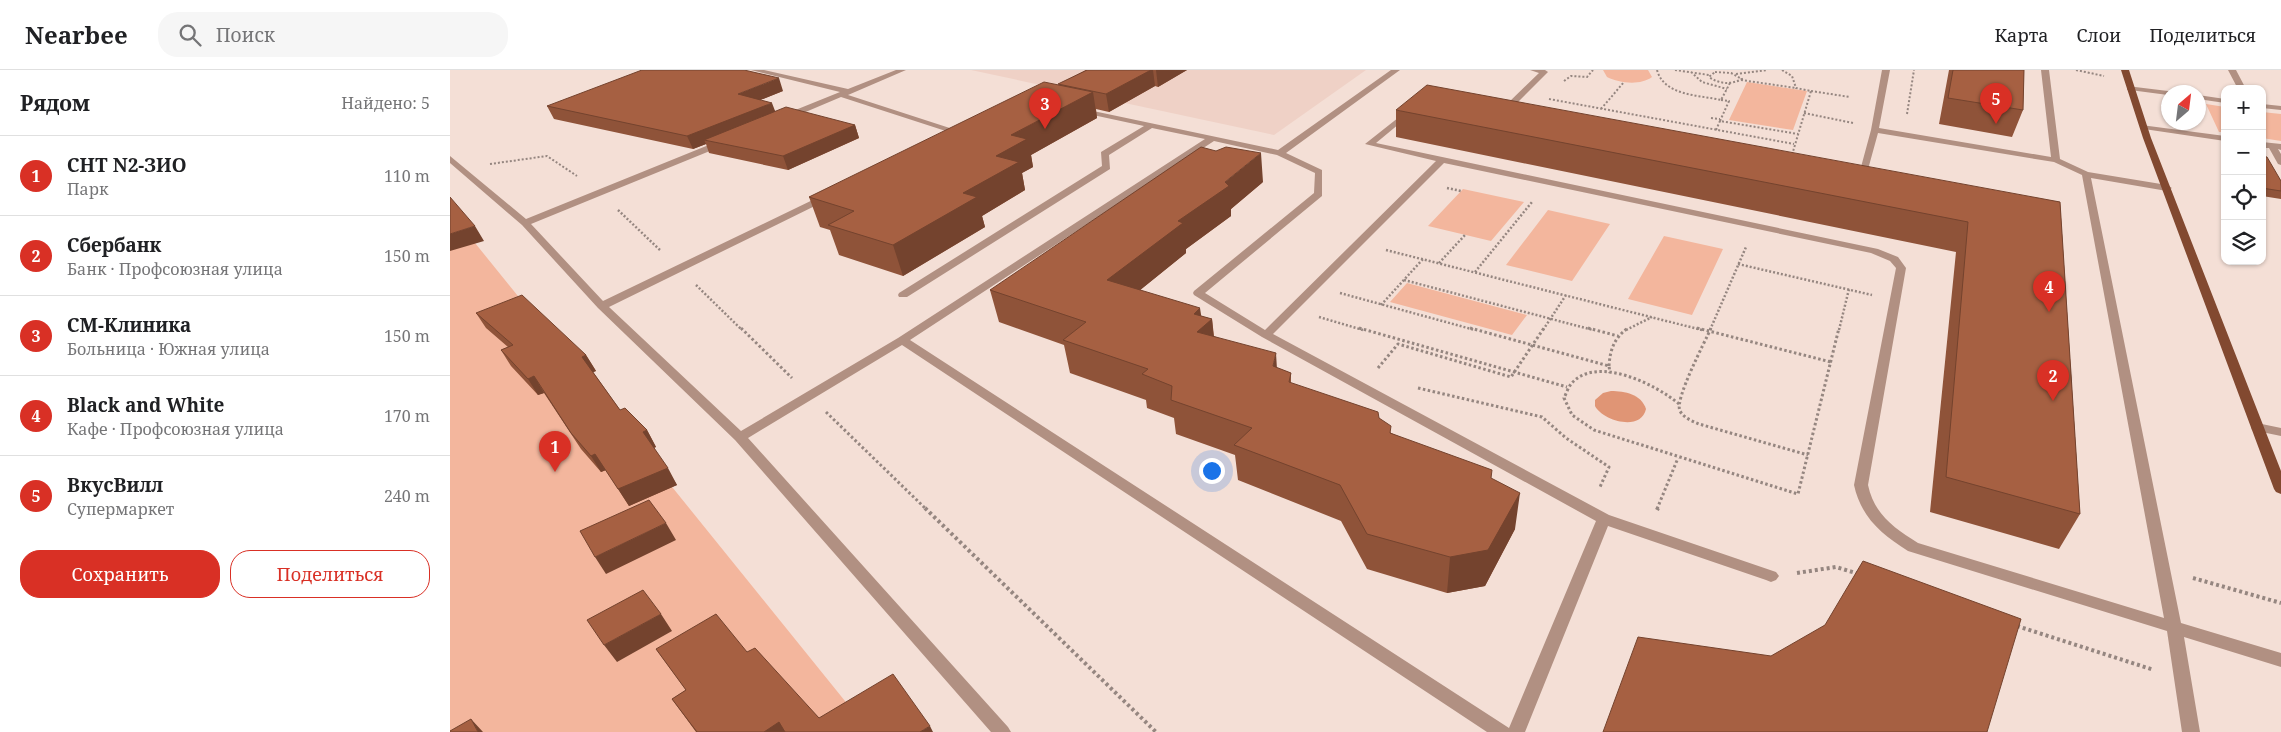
<!DOCTYPE html>
<html lang="ru">
<head>
<meta charset="utf-8">
<style>
  body { margin:0; font-family:"Noto Serif",serif; background:#f6f6f6; color:#202124 }
  .controls { position:absolute; right:15px; top:15px; display:grid; overflow:hidden; border-radius:10px; box-shadow:0 1px 4px #0004 }
  .controls button { width:45px; height:45px; display:grid; place-items:center; padding:0; border:0; border-bottom:1px solid #e0e0e0; background:#fff; color:#202124; font:25px sans-serif }
  .compass { position:absolute; left:1711px; top:15px; width:45px; height:45px; border-radius:50%; background:#fff; box-shadow:0 1px 4px #0004; rotate:28deg }
  .you { position:absolute; left:761px; top:400px; width:18px; height:18px; margin:-12px; border:4px solid #fff; border-radius:50%; background:#1a73e8; box-shadow:0 0 0 8px #1a73e833 }
  .badge { display:grid; place-items:center; width:32px; height:32px; border-radius:50%; background:#d93025; color:#fff; font-size:16px; font-weight:700 }
  .pin { position:absolute; translate:-50% -41px; filter:drop-shadow(0 1px 2px #0008) }
  .pin::after { content:''; position:absolute; top:26px; width:18px; height:15px; background:inherit; clip-path:polygon(0 0,100% 0,50% 100%) }
  .list { margin:0; padding:0; list-style:none }
  h2 { display:flex; justify-content:space-between; align-items:center; height:65px; margin:0; padding:0 20px; font-size:21px }
  h2 small { font-size:16px; font-weight:400; color:#757577 }
  .list li { display:grid; grid-template-columns:32px 1fr auto; gap:15px; align-items:center; box-sizing:border-box; height:80px; padding:0 20px; border-top:1px solid #e0e0e0 }
  .list b { display:block; font-size:19px; white-space:nowrap }
  .list p { margin:0; font-size:16px; white-space:nowrap; color:#757577 }
  .list em { font-size:16px; font-style:normal; color:#757577 }
  .actions { display:flex; gap:10px; padding:15px 20px }
  .actions a { flex:1; padding:11px 0; border:1px solid #d93025; border-radius:20px; text-align:center; font-size:18px; color:#d93025 }
  .actions .main { background:#d93025; color:#fff }
  .icon { flex:none; width:28px; height:28px; fill:none; stroke:currentColor; stroke-width:2; stroke-linecap:round; stroke-linejoin:round }
  .map { position:relative; flex:none; width:1831px; height:662px; overflow:hidden }
  header { display:flex; align-items:center; gap:30px; box-sizing:border-box; height:70px; padding:0 25px; background:#fff; border-bottom:1px solid #e0e0e0 }
  header strong { font-size:24px }
  nav { display:flex; gap:28px; margin-inline-start:auto; font-size:18px }
  .search { width:350px; height:45px; background:#f6f6f6; display:flex; align-items:center; gap:12px; box-sizing:border-box; padding:0 18px; border-radius:20px; color:#757577; font-size:19px }
  main { display:flex }
  aside { flex:1; background:#fff }
  .map>svg:first-child { display:block }
</style>
</head>
<body>
<header>
<strong>Nearbee</strong>
<div class="search"><svg class="icon" aria-label="search" viewBox="0 0 24 24"><circle cx="10" cy="10" r="6"/><path d="M15 15l6 6"/></svg>Поиск</div>
<nav><a>Карта</a><a>Слои</a><a>Поделиться</a></nav>
</header>
<main>
<aside>
<h2>Рядом<small>Найдено: 5</small></h2>
<ul class="list">
<li><span class="badge">1</span><div><b>СНТ N2-ЗИО</b><p>Парк</p></div><em>110 m</em></li>
<li><span class="badge">2</span><div><b>Сбербанк</b><p>Банк · Профсоюзная улица</p></div><em>150 m</em></li>
<li><span class="badge">3</span><div><b>СМ-Клиника</b><p>Больница · Южная улица</p></div><em>150 m</em></li>
<li><span class="badge">4</span><div><b>Black and White</b><p>Кафе · Профсоюзная улица</p></div><em>170 m</em></li>
<li><span class="badge">5</span><div><b>ВкусВилл</b><p>Супермаркет</p></div><em>240 m</em></li>
</ul>
<div class="actions"><a class="main">Сохранить</a><a>Поделиться</a></div>
</aside>
<div class="map">
<svg width="1831" height="662" viewBox="0 0 1831 662">
  <rect width="100%" height="100%" fill="#f4dfd6"/>
  <path fill="#efd1c6" d="M521 0H916L824 65Z"/>
  <path fill="#f3b69d" d="M1153 0H1198L1202 7C1190 16 1169 13 1157 7Z
    M1297 12 1357 21 1343 60 1279 50Z
    M1756 34 1775 37V62H1769Z
    M1812 42 1831 44V71L1812 68Z
    M1013 119 1074 132 1041 171 978 156Z
    M1098 140 1160 154 1122 211 1056 195Z
    M0 142 420 662H0Z
    M1214 166 1273 179 1242 245 1178 229Z
    M957 213 1077 245 1062 265 940 232Z"/>
  <path fill="#e09575" d="M1161 321C1175 321 1191 324 1196 339 1191 362 1153 351 1145 336V330L1153 323Z"/>
  <g fill="none" stroke-linecap="round" stroke-linejoin="round">
    <path stroke="#958680" stroke-width="2" stroke-dasharray="2 2" stroke-linecap="butt" d="M1207 0C1214 26 1249 25 1271 30L1280 13
      M1225 0 1259 5
      M1332 0 1342 6 1346 18 1361 21 1342 85
      M1626 0 1654 6
      M1241 2 1252 12 1277 19
      M1265 2 1281 3 1292 9C1281 15 1269 14 1259 7Z
      M1286 4 1317 0
      M1291 10 1346 18
      M1114 11 1121 6 1137 7 1143 0
      M1361 21 1400 27
      M1099 29 1344 74
      M1271 30 1279 31 1270 51 1348 64
      M1151 39 1174 12
      M1354 43 1403 53
      M1457 44 1464 0
      M1261 48 1270 49
      M1266 60 1270 51
      M40 94 97 86 127 106"/>
    <path stroke="#958680" stroke-width="2.5" stroke-dasharray="2 2" stroke-linecap="butt" d="M997 118 1011 121
      M168 140 211 181
      M936 180 1252 260
      M989 193 1015 165
      M1288 194 1422 225
      M1025 202 1082 132
      M954 210 1143 260
      M246 215 292 260
      M890 223 1025 260
      M931 235 973 189
      M869 247 913 260
      M1093 260 1116 225
      M1176 260 1202 247
      M1260 260 1296 177
      M1389 260 1399 219"/>
    <path stroke="#958680" stroke-width="3" stroke-dasharray="2.5 2.5" stroke-linecap="butt" d="M291 258 342 308
      M909 258 1117 317
      M1020 258 1159 296 1160 303
      M1138 258 1168 266
      M1247 258 1381 292
      M1261 258C1255 272 1224 330 1230 341 1234 348 1242 351 1249 354L1358 385
      M1159 296C1160 280 1164 268 1178 258
      M928 298 948 274 1061 307 1094 258
      M968 318 1092 347 1116 368 1159 397 1150 417
      M1229 334C1207 315 1146 284 1121 314 1118 318 1116 324 1114 328L1122 345 1144 360 1348 424 1389 258
      M376 342 476 439
      M1207 439 1228 388"/>
    <path stroke="#958680" stroke-width="4" stroke-dasharray="3 3" stroke-linecap="butt" d="M475 438 706 662
      M1207 440 1208 438
      M1347 503 1386 497 1409 504
      M1743 508 1831 533
      M1567 556 1704 600"/>
    <path fill="#b19082" fill-rule="evenodd" d="M301 0H314L398 19 446 0H456L398 25 512 62 505 64 391 27 339 49H333V45L390 22Z
      M941 0H950L836 83 872 100V126L755 223 815 260 986 91 915 74 958 40 962 42 961 44 926 73 1428 179 1448 187 1456 198 1418 415C1424 444 1444 458 1468 473L1714 548 1632 105 1604 92 1428 63 1417 103 1398 98 1402 95 1411 97 1421 60 1432 0H1440L1429 58 1601 87 1591 0H1599L1610 89 1638 102 1717 115 1722 118 1717 121 1641 108 1731 553 1831 583V597L1734 567 1750 662H1732L1717 561 1458 481C1431 464 1411 447 1404 415L1446 198 1440 191 1421 183 994 93 823 264 1159 445 1326 502 1329 506 1326 510 1321 512 1316 510 1158 456 1075 662H1037L452 275 298 368 558 657 561 662H541L285 370 148 238 72 155 0 93V86L76 149 271 70H277V74L81 154 153 231 373 125H379V129L159 237 291 361 448 268 755 69 702 58 659 85 660 99 457 227H449L448 225 449 223 652 96 651 82 694 56 629 42V38L828 80ZM764 71 827 85 865 103 864 123 744 221 743 223 744 225 812 267 1146 451 1059 658 460 270Z
      M1080 0H1095L1098 2 1065 35 1071 36V40L1057 38V34L1089 3Z
      M1778 0H1786L1796 19H1788Z
      M1677 16 1718 21 1721 22H1718V25L1680 20H1677Z
      M1748 25 1775 29V33L1748 29Z
      M1812 34 1831 36V40L1812 38Z
      M1691 55 1775 66V71L1694 59H1691Z
      M1812 72 1831 74V80L1828 79 1831 84V95L1828 94 1819 78H1812Z
      M1807 353 1831 358V366L1802 360 1801 357Z"/>
    <path fill="#824930" fill-rule="evenodd" d="M1671 0H1679L1701 68 1831 401V424L1826 422 1824 419 1693 68Z"/>
  </g>
  <path fill="#8f5339" d="M636 0H737L708 17 705 16 659 42 646 39 647 48 581 85 583 97 572 103 575 120 532 146 535 157 453 206 389 185 380 160 370 157 359 127 608 15Z
    M1499 0H1574L1573 40 1562 67 1489 54Z
    M333 21 310 30 325 41 405 55 409 68 338 100 259 83 256 74 243 79 104 49 97 36Z
    M946 40 1610 132 1630 444 1609 479 1480 442 1506 182 946 67Z
    M1812 86 1831 111V129L1812 126Z
    M813 112 781 139V146L736 179V183L690 220 751 246 762 249 764 266 827 298 841 303V313L929 348 941 363 1041 408 1065 459 1035 516 997 523 917 499 891 451 788 410 785 385 726 364 724 348 697 338 696 330 620 303 614 275 549 252 540 220Z
    M26 243 136 285 146 301 143 302 170 340 197 360 206 377 204 378 227 415 179 436 156 400 151 402 131 379 94 323 88 325 61 296 51 280 58 277 36 258Z
    M206 579 297 582 369 648 483 662H246L222 629 236 620Z"/>
  <path fill="#74432e" d="M701 0H703L705 16 659 42 656 24Z
    M706 0H737L708 17Z
    M329 8 333 21 293 37 288 24Z
    M643 22 647 48 581 85 583 97 572 103 575 120 532 146 535 157 453 206 443 175 546 86 561 65Z
    M322 33 327 46 254 70 256 74 243 79 237 66Z
    M405 55 409 68 338 100 333 86Z
    M811 83 813 112 781 139V146L736 179V183L663 242 657 210 775 112Z
    M25 156 34 171 0 181V164Z
    M750 238 753 257 762 249 765 282 751 295 744 244Z
    M826 283 828 316 823 296Z
    M136 285 146 301 141 303 132 287Z
    M84 306 94 323 88 325 78 309Z
    M197 360 206 377 203 378 193 362Z
    M145 384 156 400 151 402 141 386Z
    M218 398 227 415 179 436 168 419Z
    M1070 423 1065 459 1035 516 997 523 1000 487Z
    M216 453 226 470 156 504 145 487Z
    M211 544 222 561 167 592 154 575Z
    M21 649 33 662H28Z
    M329 652 335 662H314Z
    M480 656 483 662H470Z"/>
  <path fill="#a66042" stroke="#74432e" d="M192 0H294L329 8 288 24 322 33 237 66 97 36Z
    M637 0H701L656 24 608 14Z
    M1503 0H1574L1573 40 1498 28Z
    M594 12 643 22 561 65 577 69 546 86 569 92 513 123 527 127 443 175 378 155 404 141 359 127Z
    M977 15 1610 132 1630 444 1496 407 1518 152 946 40Z
    M336 37 405 55 333 86 254 70Z
    M751 77 766 81 776 77 811 83 775 112 779 116 728 151 733 153 657 210 750 238 744 244 762 249 747 262 826 283 823 296 841 303 839 312 928 342 929 348 941 356 940 363 1042 400 1041 408 1070 423 1038 480 1000 487 917 464 890 415 784 375 802 358 721 330 722 316 692 304 698 299 613 270 636 252 540 220Z
    M1812 86 1817 87 1831 111V121L1812 118Z
    M0 127 25 156 0 164Z
    M72 225 136 285 132 287 170 340 175 338 197 360 193 362 218 398 168 419 145 384 141 386 121 363 84 306 78 309 51 280 63 275 26 243Z
    M199 430 216 453 145 487 130 461Z
    M1413 491 1571 549 1537 662H1153L1188 567 1321 586 1375 555Z
    M193 520 211 544 154 575 137 550Z
    M266 544 297 582 305 578 369 648 443 604 480 656 470 662H335L329 652 314 662H247L222 629 236 620 206 579Z
    M21 649 28 662H0V661Z"/>
</svg>
<div class="controls">
<button>+</button>
<button>−</button>
<button><svg class="icon" aria-label="locate" viewBox="0 0 24 24"><circle cx="12" cy="12" r="6"/><path d="M12 2v4M12 18v4M2 12h4M18 12h4"/></svg></button>
<button><svg class="icon" aria-label="layers" viewBox="0 0 24 24"><path d="M12 4l9 5-9 5-9-5zM3 14l9 5 9-5"/></svg></button>
</div>
<svg class="compass" viewBox="-18 -18 36 36"><path d="M0-13l5 13h-10z" fill="#e53935"/><path d="M0 13l5-13h-10z" fill="#757577"/></svg>
<div class="you"></div>
<div class="pin badge" style="left:105px;top:402px">1</div>
<div class="pin badge" style="left:1603px;top:331px">2</div>
<div class="pin badge" style="left:595px;top:59px">3</div>
<div class="pin badge" style="left:1599px;top:242px">4</div>
<div class="pin badge" style="left:1546px;top:54px">5</div>
</div>
</main>
</body>
</html>
